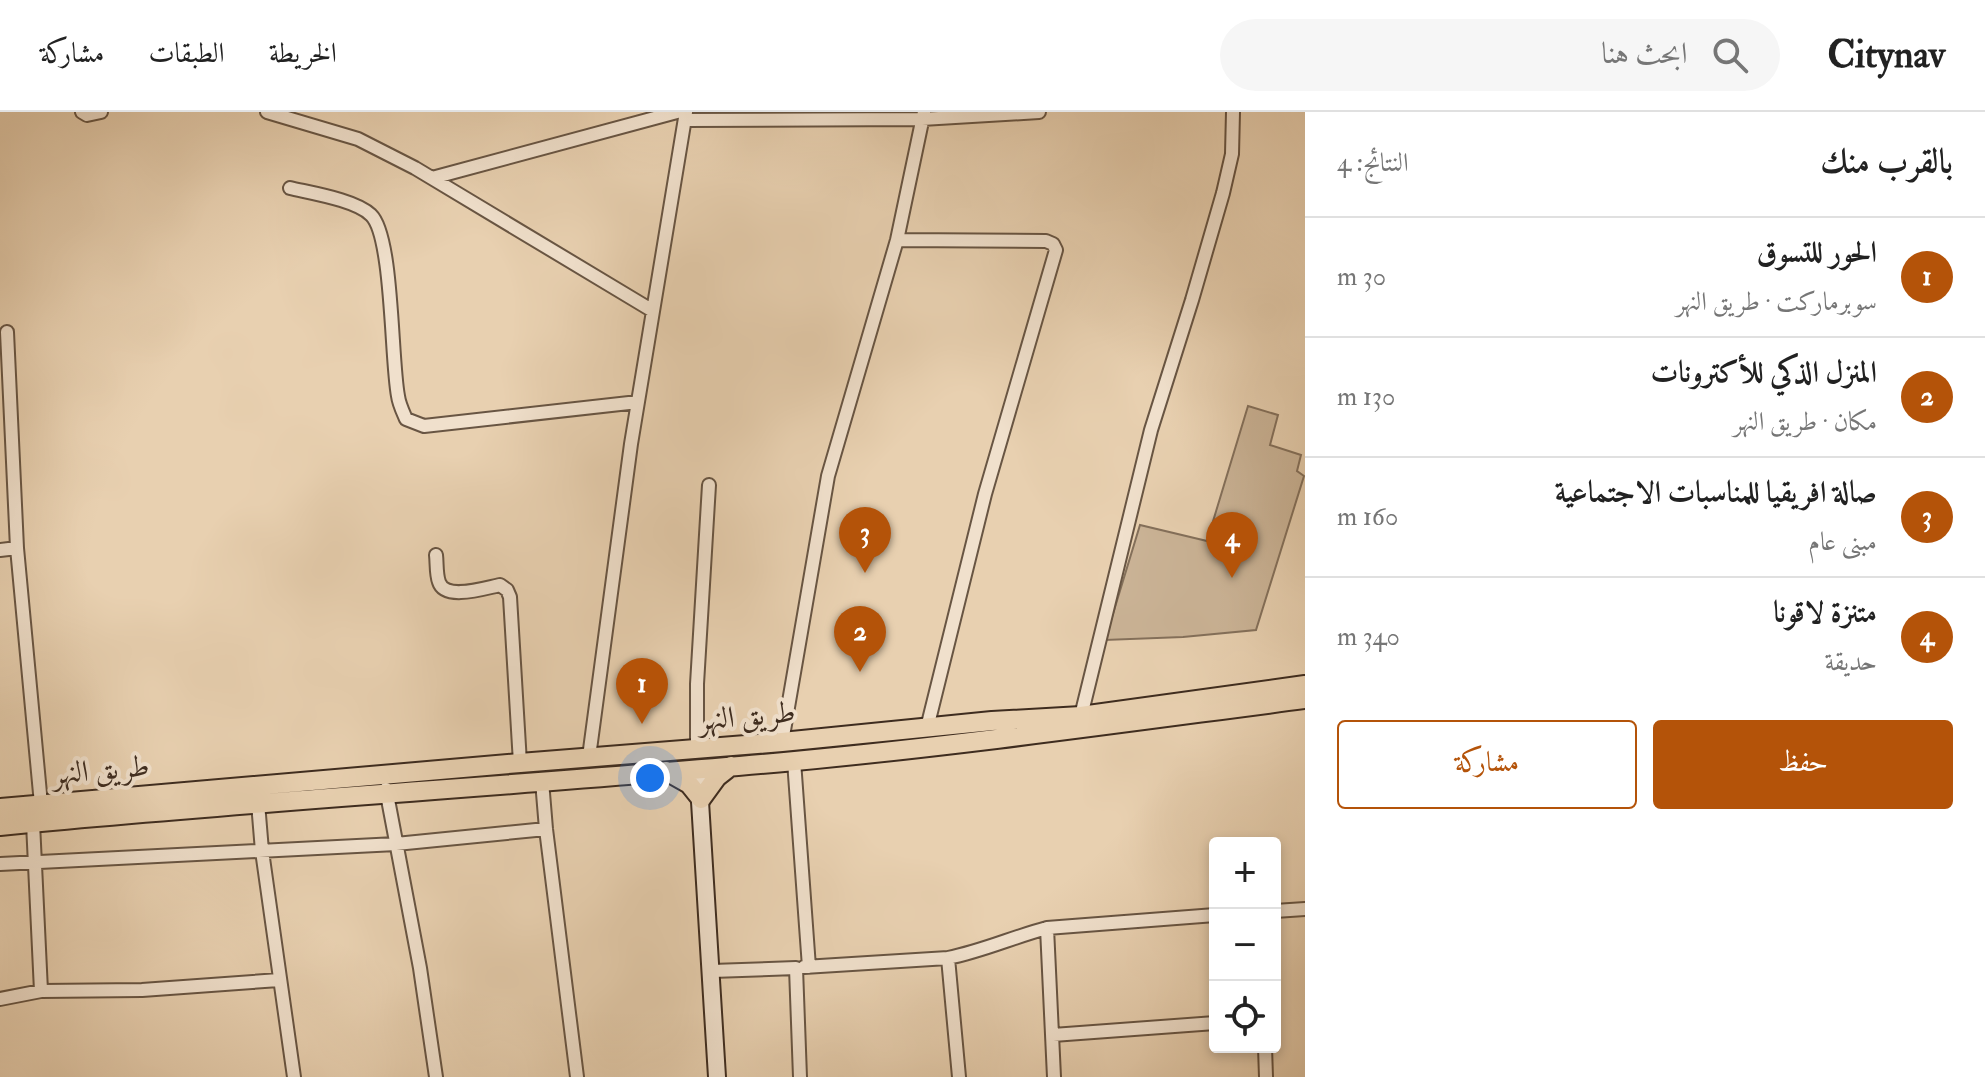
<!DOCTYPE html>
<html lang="ar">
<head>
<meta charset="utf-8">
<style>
  body { margin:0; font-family:"IM FELL Double Pica",Amiri,serif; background:#f6f6f6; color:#222; direction:rtl }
  .controls { position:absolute; right:24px; bottom:24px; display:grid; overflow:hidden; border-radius:8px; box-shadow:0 4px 12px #0003 }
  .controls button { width:72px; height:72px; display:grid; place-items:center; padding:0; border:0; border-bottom:2px solid #e0e0e0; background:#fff; color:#222; font:40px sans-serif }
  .you { position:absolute; left:650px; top:666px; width:28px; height:28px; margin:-20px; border:6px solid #fff; border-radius:50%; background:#1a73e8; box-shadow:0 0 0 12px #1a73e833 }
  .badge { display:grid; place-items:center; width:52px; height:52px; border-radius:50%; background:#b45309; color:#fff; font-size:26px; font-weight:700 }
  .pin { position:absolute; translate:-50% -66px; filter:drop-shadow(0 2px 4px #0008) }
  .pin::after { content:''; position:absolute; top:42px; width:28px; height:24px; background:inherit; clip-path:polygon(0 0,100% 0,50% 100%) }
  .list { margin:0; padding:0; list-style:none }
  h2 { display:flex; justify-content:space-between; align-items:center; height:104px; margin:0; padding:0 32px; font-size:34px }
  h2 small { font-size:26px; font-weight:400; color:#767676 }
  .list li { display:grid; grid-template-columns:52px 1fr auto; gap:24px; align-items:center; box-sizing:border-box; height:120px; padding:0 32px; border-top:2px solid #e0e0e0 }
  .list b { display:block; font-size:30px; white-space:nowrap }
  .list p { margin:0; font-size:26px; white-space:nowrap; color:#767676 }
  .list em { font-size:26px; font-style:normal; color:#767676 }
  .actions { display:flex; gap:16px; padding:24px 32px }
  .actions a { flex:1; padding:18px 0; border:2px solid #b45309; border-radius:8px; text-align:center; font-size:28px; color:#b45309 }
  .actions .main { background:#b45309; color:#fff }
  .icon { flex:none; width:44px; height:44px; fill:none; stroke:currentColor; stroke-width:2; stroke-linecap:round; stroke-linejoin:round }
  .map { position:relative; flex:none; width:1305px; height:965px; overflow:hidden; direction:ltr }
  header { display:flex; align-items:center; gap:48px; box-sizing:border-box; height:112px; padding:0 40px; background:#fff; border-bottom:2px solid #e0e0e0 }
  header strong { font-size:38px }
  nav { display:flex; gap:44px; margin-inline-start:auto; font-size:28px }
  .search { width:560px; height:72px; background:#f6f6f6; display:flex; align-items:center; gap:20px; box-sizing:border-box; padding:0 28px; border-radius:44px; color:#767676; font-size:30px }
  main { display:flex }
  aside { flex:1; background:#fff }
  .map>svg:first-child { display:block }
</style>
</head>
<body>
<header>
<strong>Citynav</strong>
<div class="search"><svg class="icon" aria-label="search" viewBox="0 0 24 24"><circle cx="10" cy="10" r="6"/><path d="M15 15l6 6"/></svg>ابحث هنا</div>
<nav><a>الخريطة</a><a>الطبقات</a><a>مشاركة</a></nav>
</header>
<main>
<aside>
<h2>بالقرب منك<small>النتائج: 4</small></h2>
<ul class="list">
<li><span class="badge">1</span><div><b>الحور للتسوق</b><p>سوبرماركت · طريق النهر</p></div><em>30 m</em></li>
<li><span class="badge">2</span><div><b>المنزل الذكي للأكترونات</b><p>مكان · طريق النهر</p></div><em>130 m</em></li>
<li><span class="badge">3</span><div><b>صالة افريقيا للمناسبات الاجتماعية</b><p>مبنى عام</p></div><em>160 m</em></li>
<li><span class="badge">4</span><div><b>متنزة لاقونا</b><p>حديقة</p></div><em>340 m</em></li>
</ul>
<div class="actions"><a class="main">حفظ</a><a>مشاركة</a></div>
</aside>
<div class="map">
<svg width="1305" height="965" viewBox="0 0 1305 965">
  <rect width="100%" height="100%" fill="#e8d0b0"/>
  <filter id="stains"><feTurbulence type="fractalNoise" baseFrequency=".0025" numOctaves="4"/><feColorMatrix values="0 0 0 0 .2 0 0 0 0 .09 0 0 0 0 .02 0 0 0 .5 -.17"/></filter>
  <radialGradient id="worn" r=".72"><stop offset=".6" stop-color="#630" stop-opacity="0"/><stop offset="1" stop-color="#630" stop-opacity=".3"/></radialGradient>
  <path fill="#cbb497" stroke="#84705b" stroke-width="2" d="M1248 294 1278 303 1270 333 1301 343 1297 359 1304 364 1256 518 1183 525 1105 528 1140 413 1207 429Z"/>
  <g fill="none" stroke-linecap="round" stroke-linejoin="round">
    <g stroke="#685543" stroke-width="16">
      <path id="minor" d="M82 0 87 3 101 0
        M267 0 358 27 415 56 653 199
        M685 8 922 7 1039 0
        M432 66 677 0
        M290 76C311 81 356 88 371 103 393 124 391 248 398 284 399 292 403 300 406 307L424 314 638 290
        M897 128 1046 129 1053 132 1056 138 985 382 927 616
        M7 220 17 436 41 692
        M0 438 17 436
        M436 443C437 451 436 462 439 470 445 489 485 476 500 473L507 478 510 485 520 651
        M1081 604 1151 318 1192 188 1223 81 1232 42 1233 0
        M782 630 828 364 897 128 924 0
        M697 636V572L709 373
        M589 645 631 332 686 0
        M794 649 809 855
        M542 669 546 717 577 965
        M386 677 420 856 436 965
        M258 691 262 739 294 965
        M33 711 41 879
        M0 752 396 732 546 717
        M1275 799 1305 797
        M1047 816 1054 965
        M804 855 948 846
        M712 859 796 856 800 965
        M0 887 41 879 142 878 279 868
        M1053 923 1215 911
        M1265 935 1266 965
        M959 965 948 846C983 839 1013 825 1047 816L1215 803"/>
    </g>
    <g stroke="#3e2c1f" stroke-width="20">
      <path id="secondary" d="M698 657 717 965"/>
    </g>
    <g stroke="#3e2c1f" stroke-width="22">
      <path id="primary" d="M666 659 689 672 701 687 717 665 731 654
        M0 696 520 651 782 630 992 609 1081 604 1305 573
        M0 714C265 688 530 673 795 649 966 633 1135 609 1305 587"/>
    </g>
    <use href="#minor" stroke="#f0e0cc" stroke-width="12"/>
    <use href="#secondary" stroke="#f0e0cc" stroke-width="16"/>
    <use href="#primary" stroke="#e8d0b0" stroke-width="18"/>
  </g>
  <g text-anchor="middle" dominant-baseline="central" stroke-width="8" stroke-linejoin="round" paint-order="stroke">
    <g font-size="30" fill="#3e2c1f" stroke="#f0e0cc">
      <text transform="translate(747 604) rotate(-5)">طريق النهر</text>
      <text transform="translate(101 658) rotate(-5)">طريق النهر</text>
    </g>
  </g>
  <rect width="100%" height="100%" filter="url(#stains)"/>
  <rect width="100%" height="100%" fill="url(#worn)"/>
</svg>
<div class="controls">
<button>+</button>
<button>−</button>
<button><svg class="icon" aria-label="locate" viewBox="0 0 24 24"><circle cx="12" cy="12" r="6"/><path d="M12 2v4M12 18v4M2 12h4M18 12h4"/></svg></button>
</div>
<div class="you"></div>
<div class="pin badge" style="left:642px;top:612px">1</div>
<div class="pin badge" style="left:860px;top:560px">2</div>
<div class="pin badge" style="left:865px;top:461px">3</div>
<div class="pin badge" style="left:1232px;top:466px">4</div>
</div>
</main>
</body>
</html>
